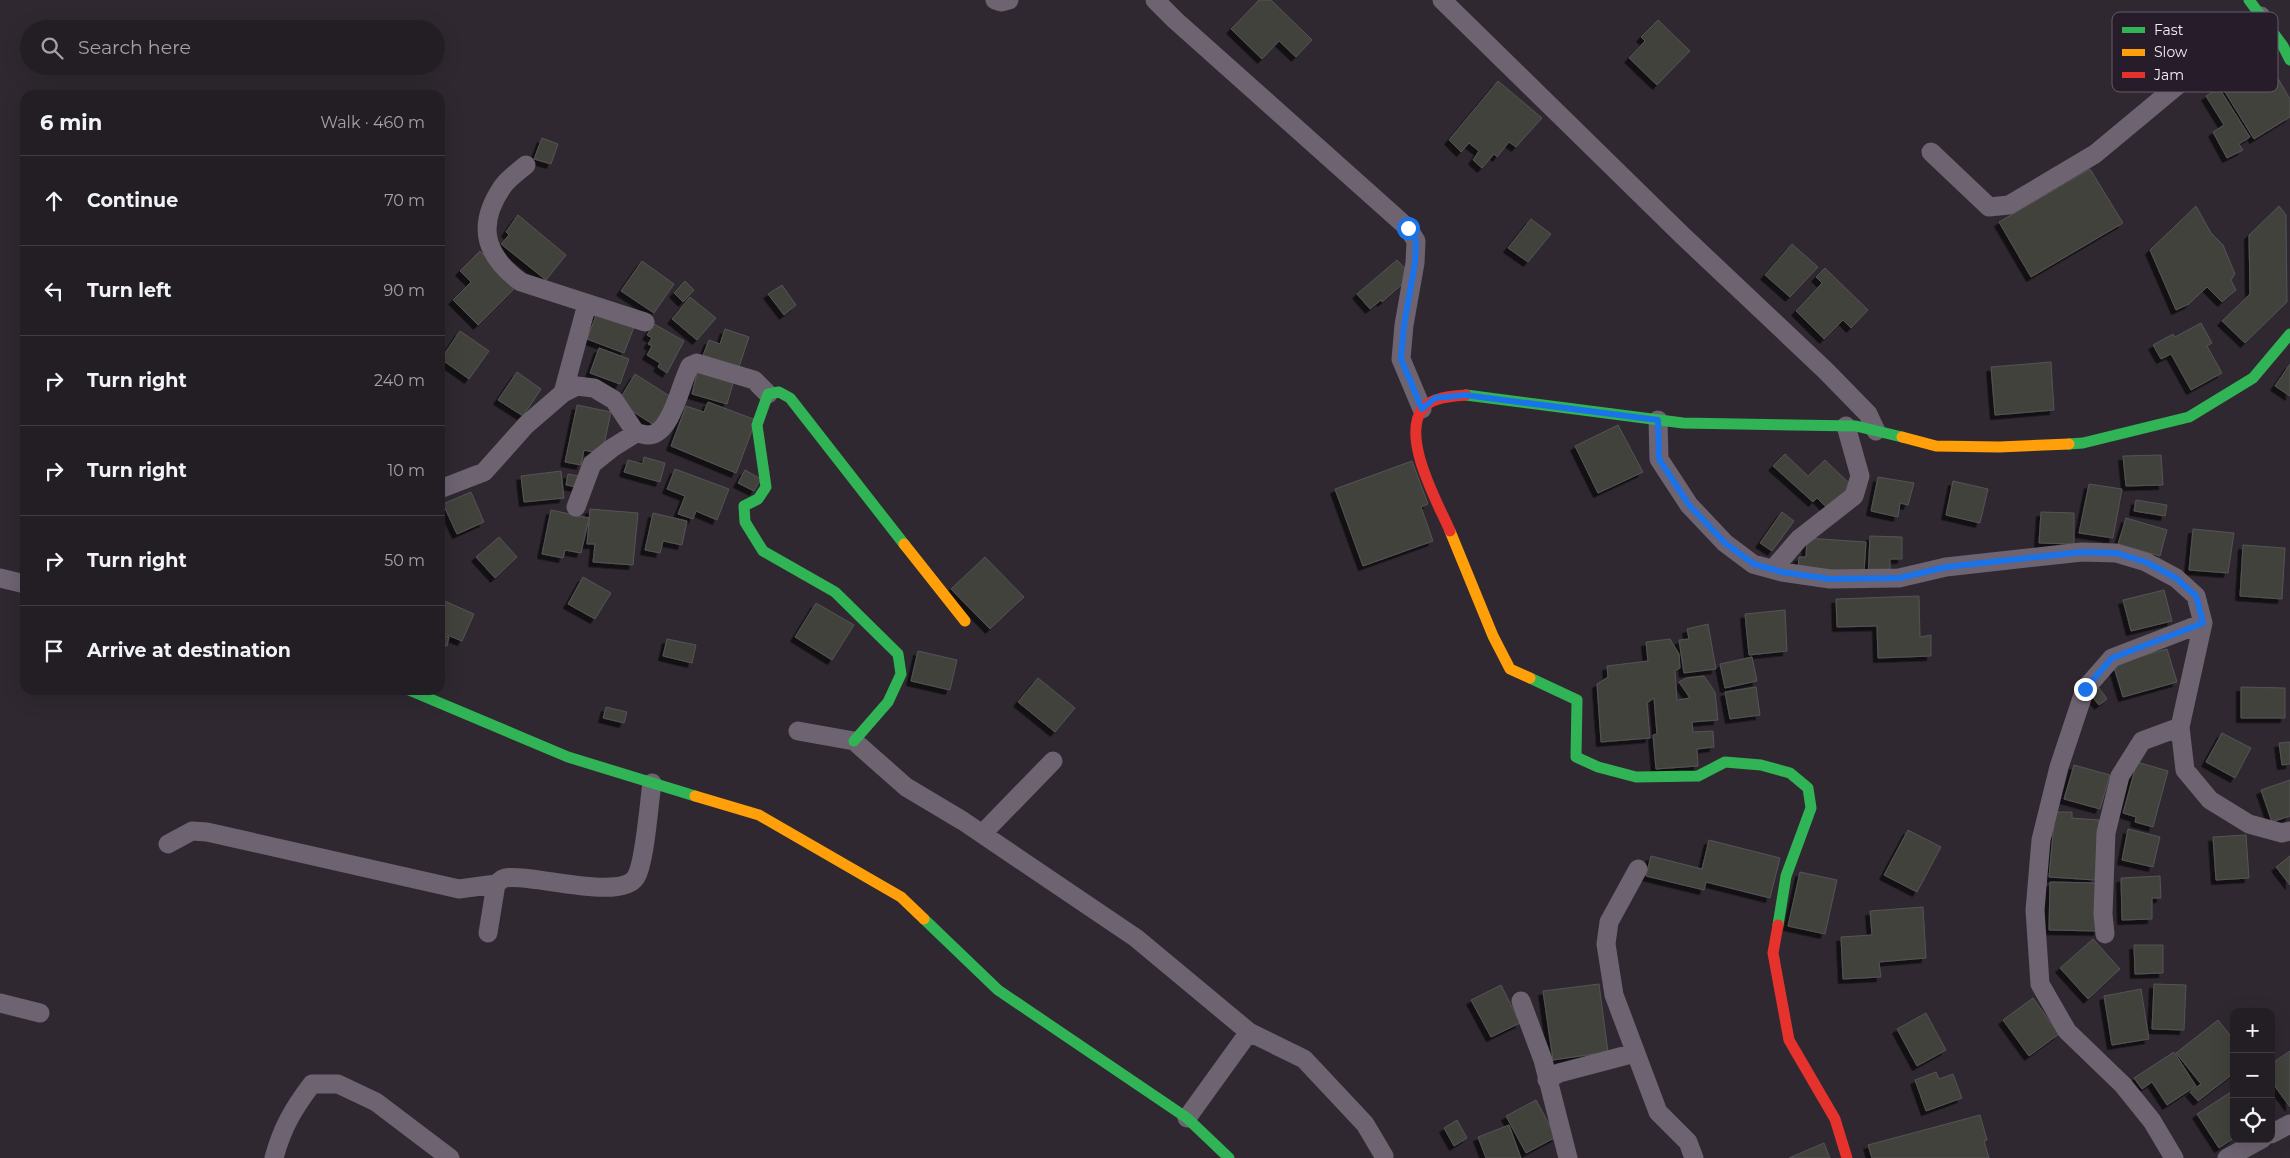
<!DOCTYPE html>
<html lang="en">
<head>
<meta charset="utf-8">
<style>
  body { margin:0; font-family:Montserrat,sans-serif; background:#2b272c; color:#f1f3f6 }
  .controls { position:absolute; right:15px; bottom:15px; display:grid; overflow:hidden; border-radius:10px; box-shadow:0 5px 20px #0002 }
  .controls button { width:45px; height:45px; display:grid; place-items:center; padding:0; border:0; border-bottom:1px solid #403c41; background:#231e24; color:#f1f3f6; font:25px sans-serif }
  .stop { position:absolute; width:15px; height:15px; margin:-11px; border:4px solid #1a73e8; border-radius:50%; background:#fff }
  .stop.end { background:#1a73e8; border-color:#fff; box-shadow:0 1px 5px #0008 }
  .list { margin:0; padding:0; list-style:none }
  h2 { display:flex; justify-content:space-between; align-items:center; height:65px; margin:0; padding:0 20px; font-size:21px }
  h2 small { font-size:16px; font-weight:400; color:#a3a2a6 }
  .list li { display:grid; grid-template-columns:32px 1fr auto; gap:15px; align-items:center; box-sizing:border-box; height:90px; padding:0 20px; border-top:1px solid #403c41 }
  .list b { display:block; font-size:19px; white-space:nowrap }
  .list em { font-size:16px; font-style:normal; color:#a3a2a6 }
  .icon { flex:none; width:28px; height:28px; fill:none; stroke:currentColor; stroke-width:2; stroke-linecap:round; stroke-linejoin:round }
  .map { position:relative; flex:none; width:2290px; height:1158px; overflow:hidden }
  .search { position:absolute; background:#231e24; box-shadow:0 5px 20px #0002; left:20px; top:20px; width:425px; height:55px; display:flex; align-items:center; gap:12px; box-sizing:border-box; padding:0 18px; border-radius:28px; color:#a3a2a6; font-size:19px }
  .panel { position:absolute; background:#231e24; box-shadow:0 5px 20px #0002; left:20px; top:90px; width:425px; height:605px; border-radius:15px }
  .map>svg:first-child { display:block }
</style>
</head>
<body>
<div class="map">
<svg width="2290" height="1158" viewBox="0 0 2290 1158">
  <defs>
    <filter id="shadow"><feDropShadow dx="-4.5" dy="4.5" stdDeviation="0" flood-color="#0009"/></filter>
  </defs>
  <rect width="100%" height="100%" fill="#2f2830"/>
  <path fill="#42433e" stroke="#555355" filter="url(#shadow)" d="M1259 0H1271L1312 40 1296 57 1279 41 1262 59 1231 29Z
    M1658 20 1690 51 1657 85 1629 58 1645 41 1641 37Z
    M2259 46 2290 99V117L2254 139 2222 87 2237 78 2230 64Z
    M1498 81 1542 118 1516 147 1509 142 1497 157 1494 154 1482 168 1473 160 1479 151 1469 143 1461 152 1449 140Z
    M2219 88 2250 137 2239 144 2243 150 2227 158 2213 132 2224 125 2206 96Z
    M542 138 558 144 551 164 534 159Z
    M2090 169 2123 223 2031 277 1999 222Z
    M2196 206 2211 233 2223 245 2235 274 2231 280 2236 290 2222 302 2207 287 2189 304 2176 310 2150 250Z
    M2279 206 2286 215 2287 302 2245 343 2222 321 2250 294 2249 235Z
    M518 215 566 255 546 280 501 244 509 235 506 232Z
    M1531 219 1551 234 1528 262 1508 248Z
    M1792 244 1818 267 1790 297 1765 275Z
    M480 251 516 287 478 325 453 300 471 282 460 271Z
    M1397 260 1412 276 1382 302 1381 300 1370 309 1357 294Z
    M642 261 674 284 654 313 621 291Z
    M1825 268 1868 310 1851 328 1843 320 1824 339 1796 311 1822 283 1816 277Z
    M685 281 694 290 683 302 674 293Z
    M782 285 796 305 784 315 768 294Z
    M690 297 716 318 697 340 672 319Z
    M597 313 634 327 624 353 587 339Z
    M2201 323 2212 343 2207 346 2222 373 2191 390 2171 354 2161 359 2153 345 2173 334 2175 337Z
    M654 324 684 341 667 373 658 367 660 363 647 355 652 346 648 344 652 338 647 335Z
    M725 329 749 337 738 370 702 358 709 340 720 344Z
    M460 331 489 351 469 379 441 359Z
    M599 348 629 359 620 384 590 373Z
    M2051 362 2054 410 1995 415 1991 367Z
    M2290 364V396L2275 386Z
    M698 369 734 380 727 404 692 394Z
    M517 372 541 389 523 416 498 400Z
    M635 374 671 397 654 425 618 402Z
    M708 402 756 420 736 473 671 446 686 406 704 412Z
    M577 405 611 412 602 454 584 450 581 465 565 462Z
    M1618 425 1643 472 1598 493 1575 446Z
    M1785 454 1808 476 1825 460 1851 485 1828 509 1817 498 1813 502 1773 466Z
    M2161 455 2163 485 2126 486 2123 456Z
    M644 457 665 463 660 482 624 472 628 460 643 464Z
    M1412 461 1428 504 1421 507 1433 541 1363 566 1335 489Z
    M675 469 729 489 717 520 696 511 693 519 678 514 685 496 667 489Z
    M745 470 761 479 754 491 738 483Z
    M561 471 564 498 524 502 521 476Z
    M568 474 579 476 577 487 566 485Z
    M1878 477 1914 483 1908 505 1900 503 1898 517 1871 511Z
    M1953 481 1988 489 1980 523 1946 515Z
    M2089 484 2122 489 2113 538 2079 533Z
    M471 492 484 522 457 534 443 504Z
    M2136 500 2167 505 2165 516 2134 511Z
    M590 509 638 513 633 565 593 562 595 544H587Z
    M551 510 589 518 581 553 565 550 563 558 542 554Z
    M1782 512 1794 521 1772 551 1760 543Z
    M2041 512 2074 513V544L2039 543Z
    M653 513 687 521 682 545 663 541 660 553 645 550Z
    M2126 518 2167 530 2160 556 2118 544Z
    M2193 529 2234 533 2228 573 2189 570Z
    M1870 536 1902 537V559H1890V577H1868Z
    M499 537 517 557 495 578 476 557Z
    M1807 538 1866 542 1864 572 1798 568 1799 557H1806Z
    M2243 545 2285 548 2282 599 2240 596Z
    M985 557 1024 597 990 629 951 589Z
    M583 577 611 593 595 619 568 604Z
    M2164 590 2172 621 2131 631 2123 600Z
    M1919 596 1920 637 1931 635V656L1878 658 1877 626 1837 627 1836 599Z
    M440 599 474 614 462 641 440 632Z
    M816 603 854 625 832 660 795 637Z
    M1785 610 1787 651 1749 655 1745 614Z
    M1708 624 1716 669 1684 673 1679 640 1689 639 1687 629Z
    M440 635 449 637 447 646 440 645Z
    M667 639 696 645 692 663 663 656Z
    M1670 639 1679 654 1680 668 1675 671 1677 700 1690 698 1679 682 1686 678 1704 676 1715 692 1718 720 1692 722 1693 732 1713 731 1714 747 1697 749 1698 766 1656 769 1653 735 1657 734 1654 698 1647 703 1650 738 1601 742 1597 684 1608 677 1607 666 1648 661 1646 642Z
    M2167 649 2177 682 2123 697 2113 664Z
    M918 651 957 660 950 690 911 681Z
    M1752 657 1757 681 1725 688 1720 664Z
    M1038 678 1075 708 1055 732 1018 702Z
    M1756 687 1760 715 1730 719 1725 692Z
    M2241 687 2285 688V718H2241Z
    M2099 688 2107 699 2099 705 2090 694Z
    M606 707 627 712 624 723 603 718Z
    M2222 733 2251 748 2235 778 2206 762Z
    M2290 742V764L2282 765 2279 743Z
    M2137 762 2168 771 2153 827 2135 822 2136 817 2123 813Z
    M2074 765 2110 775 2100 809 2064 799Z
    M2290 780V816L2272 822 2261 790Z
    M2055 812H2072V818L2099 820 2095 880 2049 877Z
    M2128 829 2160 837 2153 867 2122 860Z
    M1908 830 1941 847 1917 892 1884 875Z
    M2246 835 2249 878 2216 880 2213 837Z
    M1709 840 1780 858 1770 898 1706 882 1704 890 1646 876 1651 856 1702 869Z
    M2290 856V885L2276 867Z
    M1800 872 1837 880 1825 934 1788 926Z
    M2160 876 2161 898H2152V919L2122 920 2121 878Z
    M2050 882 2099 883 2098 931 2049 930Z
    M1923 907 1926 958 1879 962 1881 977 1843 979 1841 937 1872 935 1870 911Z
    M2093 939 2120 969 2088 999 2060 968Z
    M2134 945H2163V973L2135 974Z
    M1599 984 1608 1052 1553 1060 1543 991Z
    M2154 984 2186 985 2184 1030 2152 1029Z
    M1501 985 1520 1023 1491 1037 1471 1000Z
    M2141 989 2149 1039 2112 1045 2104 996Z
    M2033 998 2059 1034 2029 1056 2003 1020Z
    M1926 1013 1946 1050 1917 1066 1897 1029Z
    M2218 1020 2234 1040V1073L2198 1101 2190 1092 2201 1084 2176 1053Z
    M2290 1051V1107L2271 1081V1064Z
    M2174 1052 2196 1086 2167 1105 2152 1082 2142 1089 2134 1078Z
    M1936 1072 1939 1079 1953 1074 1962 1098 1926 1111 1915 1080Z
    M2234 1090V1138L2219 1148 2197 1114Z
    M1536 1100 1556 1137 1526 1153 1506 1116Z
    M1980 1115 1987 1140 1984 1141 1989 1158H1872L1868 1145Z
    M1457 1120 1467 1138 1454 1146 1444 1128Z
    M1509 1125 1521 1158H1486L1478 1137Z
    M1824 1143 1830 1158H1789Z"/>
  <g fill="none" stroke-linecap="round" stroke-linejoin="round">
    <path stroke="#6d6371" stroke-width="19" d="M995 0 1001 2 1009 0
      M1155 0 1175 20 1408 228 1416 241 1415 263 1404 325 1401 359 1422 409
      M1442 0 1682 235 1826 371 1868 414 1876 431
      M1931 152 1989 207 2009 205 2095 154 2261 16
      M526 165C519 171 509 178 503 186 476 225 484 255 521 282L645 322
      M563 393 587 304
      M1658 420 1659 459 1689 505 1725 543 1753 564 1782 572 1830 579 1899 578 1946 567 2082 552 2116 553 2146 562 2176 578 2196 596 2203 623 2180 727 2185 770 2210 800 2249 824 2282 833 2290 831
      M440 489 484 472 526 425 563 393 577 386 594 388 614 400 636 433C640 433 644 435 648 435 672 435 680 384 690 366L697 363 754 380 768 394
      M576 507 592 464 612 448 636 433
      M1773 569 1799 539 1854 496 1860 476 1846 426
      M0 578 25 584
      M798 731 854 741 906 787 963 821 1136 938 1249 1032 1304 1059 1365 1124 1384 1156
      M982 834 1053 761
      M168 844 192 831 207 832 459 889 496 884
      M1638 869 1609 922 1606 944 1614 995 1658 1112 1688 1142 1694 1158
      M488 933 496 884C499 882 501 879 505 878 531 873 621 902 636 877 645 862 649 803 652 783
      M2105 934 2103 914 2106 833 2120 776 2142 741 2180 727
      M1521 1001 1543 1060 1568 1158
      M0 1003 40 1013
      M1547 1080 1559 1073 1635 1053
      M1187 1118 1249 1032
      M2271 1134 2290 1124
      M274 1158C282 1128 293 1109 312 1084H338L376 1102 450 1158
      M2174 1158 2152 1121 2123 1085 2067 1031 2040 984 2035 910 2041 840 2059 767 2085 689 2112 658 2203 623
      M2227 1158 2262 1139"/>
    <path stroke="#30b455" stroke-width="11" d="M2249 0 2283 46 2290 60
      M1466 395 1683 423 1856 426 1902 437
      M2069 444 2083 443 2189 417 2253 378 2290 334
      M1530 678 1577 700 1576 757 1598 767 1636 777 1698 776 1725 762 1761 765 1790 773 1808 788 1811 808 1786 876 1778 925
      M409 690 568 757 695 796
      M854 741 888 702 901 674 898 654 835 592 763 551 745 522 744 506 758 499 766 487 757 425 768 394 779 392 790 398 904 544
      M924 919 998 990 1187 1118 1229 1158"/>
    <path stroke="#ff9f0a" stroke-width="11" d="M1902 437 1936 446 1999 447 2069 444
      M1450 531 1493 636 1510 669 1530 678
      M904 544 965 621
      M695 796 759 815 901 897 924 919"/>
    <path stroke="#e5322d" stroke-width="11" d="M1450 531C1438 503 1400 437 1423 408 1432 397 1453 396 1466 395
      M1778 925 1773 953 1789 1040 1835 1119 1847 1158"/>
  </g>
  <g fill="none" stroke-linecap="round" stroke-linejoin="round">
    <path stroke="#1a73e8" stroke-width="6" d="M1408 228 1416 241 1415 263 1404 325 1401 359 1422 409 1435 398 1465 395 1658 420 1659 459 1689 505 1725 543 1754 564 1782 572 1830 579 1899 578 1946 567 2082 552 2116 553 2146 562 2176 578 2196 596 2203 623 2112 658 2085 689"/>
  </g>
  <rect x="2112" y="12" width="166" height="80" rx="8" fill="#261c2a" stroke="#645b68" stroke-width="1"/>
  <rect x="2122" y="27" width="23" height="6" fill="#30b455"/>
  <rect x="2122" y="49" width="23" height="7" fill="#ff9f0a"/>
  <rect x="2122" y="72" width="23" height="6" fill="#e5322d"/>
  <g font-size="14" fill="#f4eef7">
    <text x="2154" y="35">Fast</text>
    <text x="2154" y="57">Slow</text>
    <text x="2154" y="80">Jam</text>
  </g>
</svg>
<div class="controls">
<button>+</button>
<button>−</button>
<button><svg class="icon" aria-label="locate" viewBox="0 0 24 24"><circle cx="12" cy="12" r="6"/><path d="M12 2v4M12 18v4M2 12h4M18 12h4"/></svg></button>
</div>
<div class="stop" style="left:1408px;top:228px"></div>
<div class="stop end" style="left:2085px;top:689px"></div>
<div class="search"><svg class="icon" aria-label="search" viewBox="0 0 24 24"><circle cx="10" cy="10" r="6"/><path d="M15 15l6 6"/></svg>Search here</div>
<section class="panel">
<h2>6 min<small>Walk · 460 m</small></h2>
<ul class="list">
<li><svg class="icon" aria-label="ahead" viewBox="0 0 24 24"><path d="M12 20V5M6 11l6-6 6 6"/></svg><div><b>Continue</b></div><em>70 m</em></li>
<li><svg class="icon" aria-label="left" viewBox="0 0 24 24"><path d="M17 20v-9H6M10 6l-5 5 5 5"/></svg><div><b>Turn left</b></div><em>90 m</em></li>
<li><svg class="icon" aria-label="right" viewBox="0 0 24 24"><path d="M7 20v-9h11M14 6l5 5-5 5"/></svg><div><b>Turn right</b></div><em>240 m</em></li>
<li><svg class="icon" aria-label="right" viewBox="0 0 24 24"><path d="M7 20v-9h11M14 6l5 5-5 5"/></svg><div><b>Turn right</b></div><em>10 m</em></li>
<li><svg class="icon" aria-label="right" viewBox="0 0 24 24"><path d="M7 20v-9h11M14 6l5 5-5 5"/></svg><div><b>Turn right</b></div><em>50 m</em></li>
<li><svg class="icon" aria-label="arrive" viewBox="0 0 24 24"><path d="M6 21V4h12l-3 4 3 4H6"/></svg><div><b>Arrive at destination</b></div></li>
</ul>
</section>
</div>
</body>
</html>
